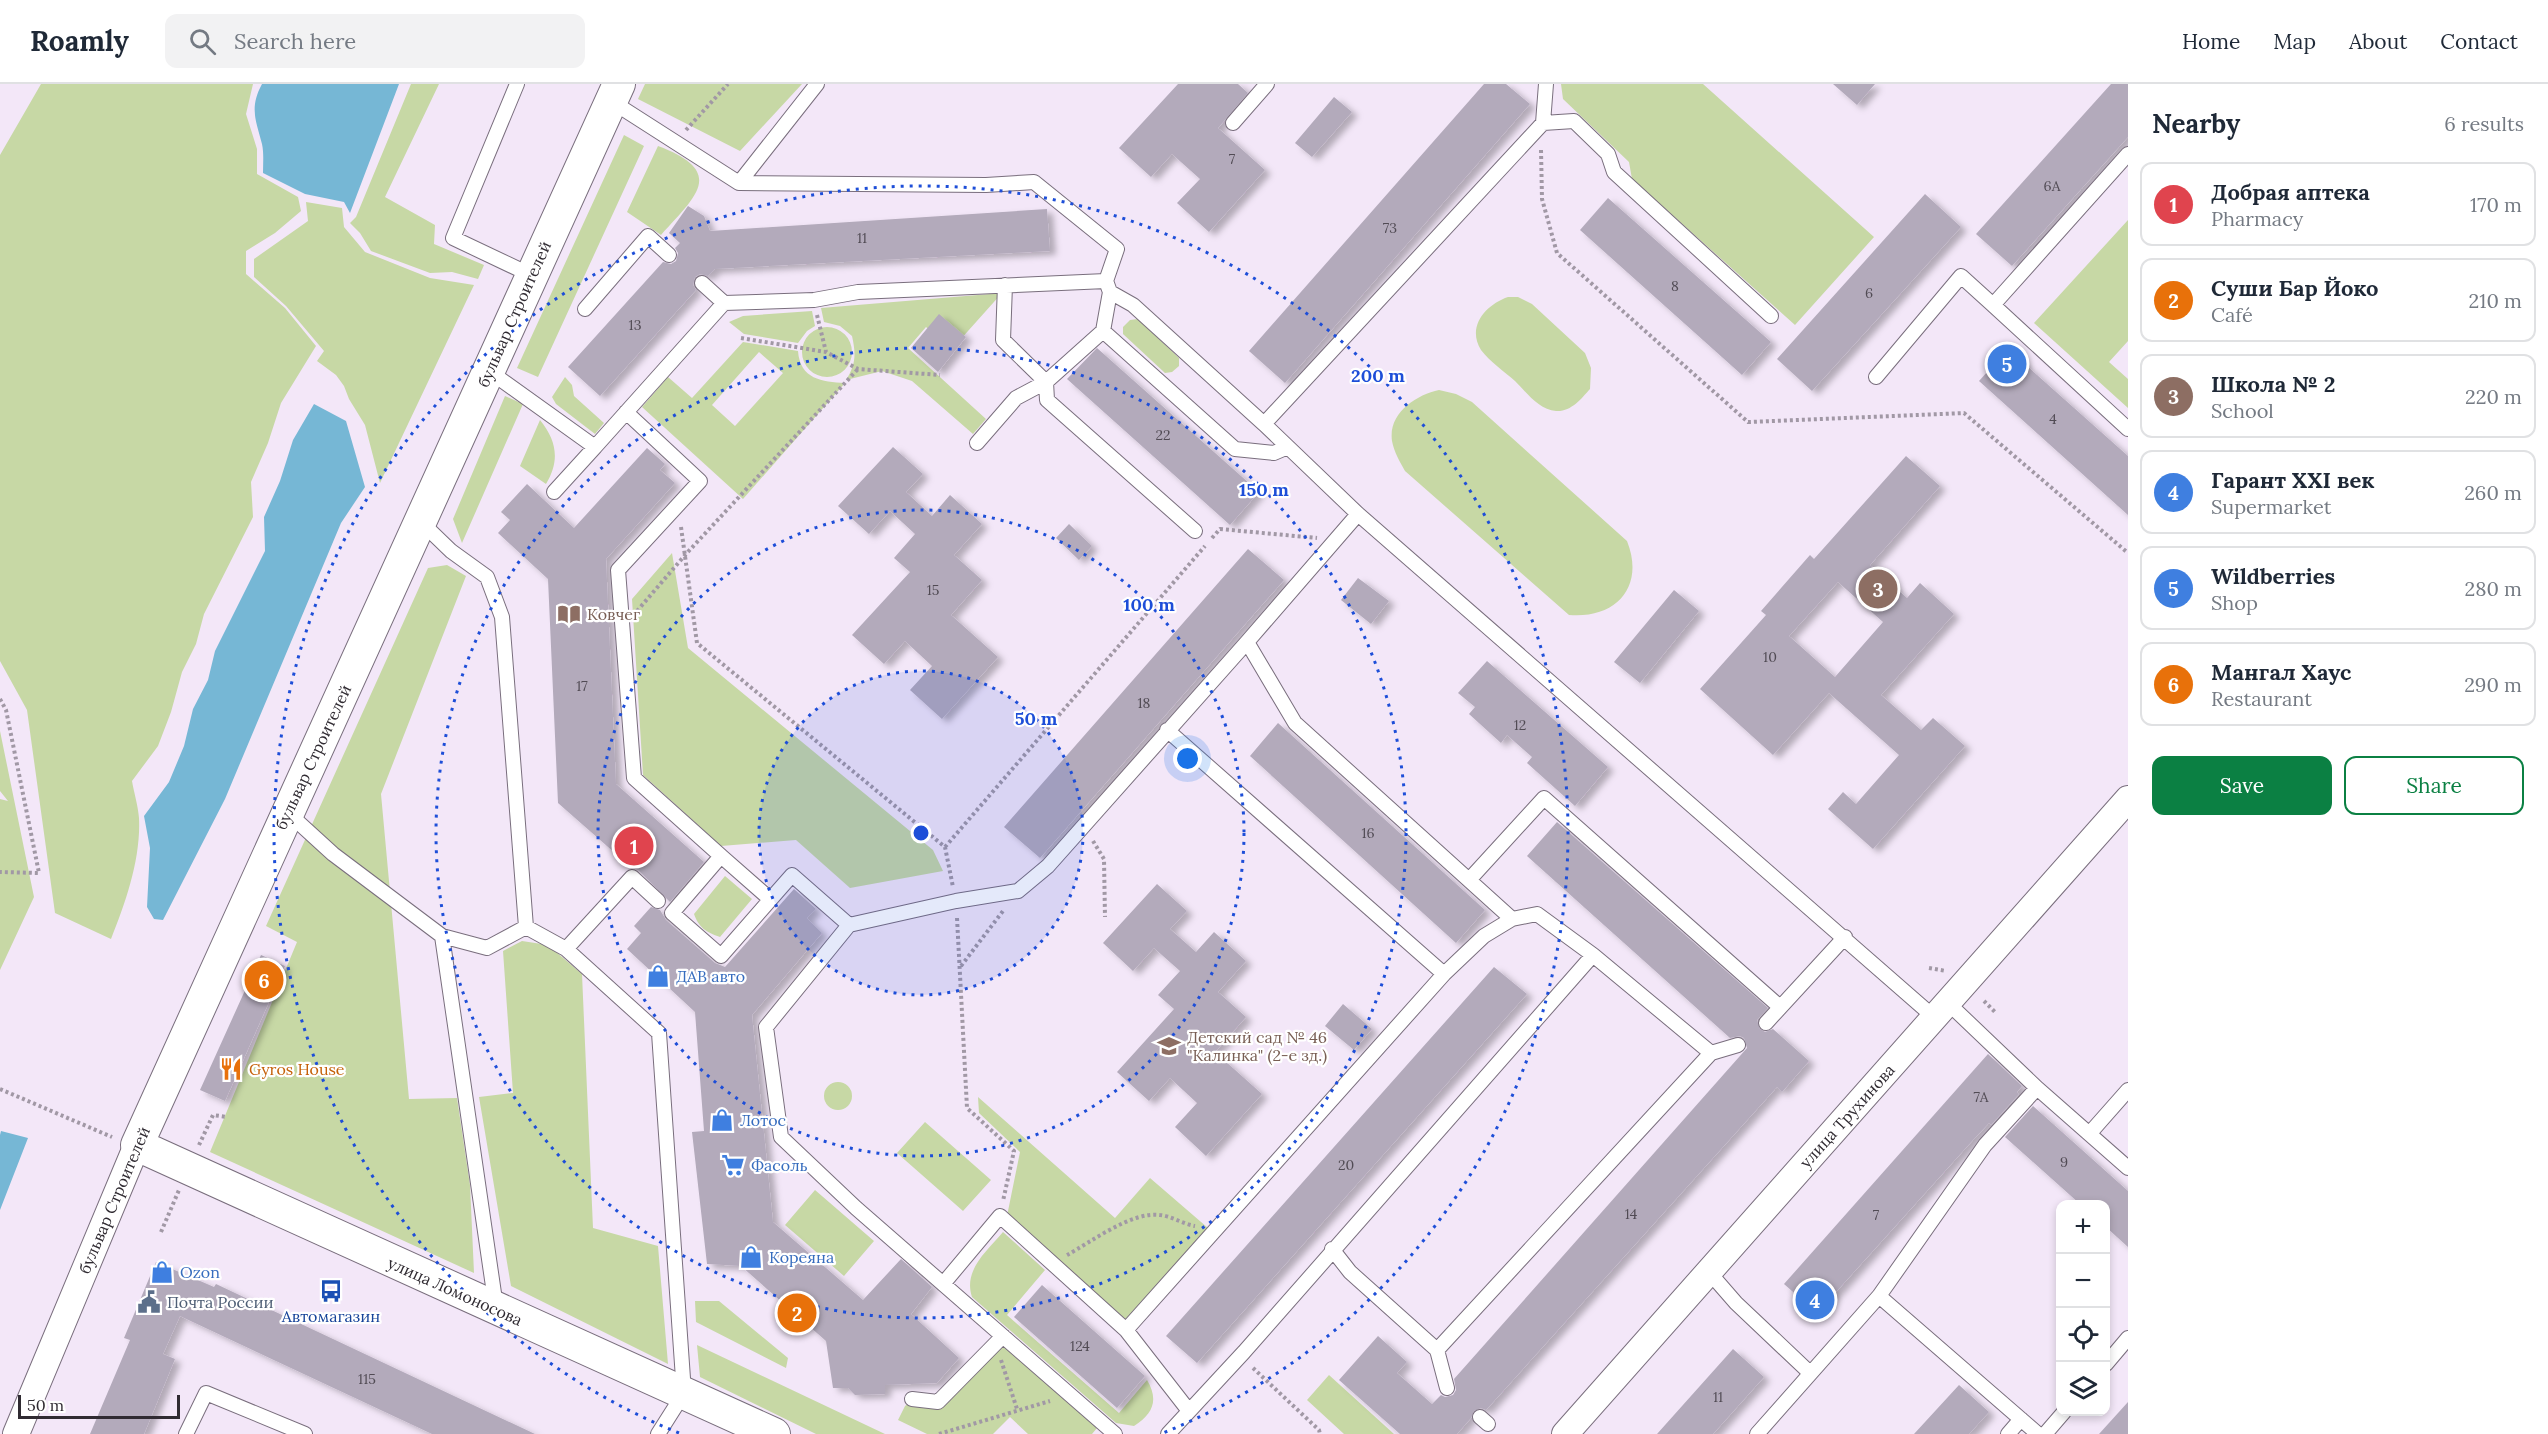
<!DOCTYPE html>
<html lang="en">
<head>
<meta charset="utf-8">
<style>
  body { margin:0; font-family:Lora,serif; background:#f2f2f3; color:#1f2937 }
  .controls { position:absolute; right:18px; bottom:18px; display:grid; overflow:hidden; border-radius:12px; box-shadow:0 3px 9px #0003 }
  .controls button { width:54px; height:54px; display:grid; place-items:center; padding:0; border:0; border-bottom:2px solid #e0e1e3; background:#fff; color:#1f2937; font:30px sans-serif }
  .scale { position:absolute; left:18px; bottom:15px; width:162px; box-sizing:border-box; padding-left:6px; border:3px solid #302b32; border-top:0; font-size:16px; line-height:21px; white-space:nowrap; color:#302b32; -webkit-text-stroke:4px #fff; paint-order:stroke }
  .you { position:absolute; left:1188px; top:675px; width:21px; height:21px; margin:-15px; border:4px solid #fff; border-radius:50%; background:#1a73e8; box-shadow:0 0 0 9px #1a73e833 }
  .badge { display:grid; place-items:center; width:39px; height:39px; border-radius:50%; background:#0b8043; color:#fff; font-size:20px; font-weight:700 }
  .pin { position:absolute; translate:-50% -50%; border:3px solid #fff; box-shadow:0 2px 6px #0006 }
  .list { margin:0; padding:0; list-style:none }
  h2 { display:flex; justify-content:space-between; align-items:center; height:78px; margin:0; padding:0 24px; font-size:26px }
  h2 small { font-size:20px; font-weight:400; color:#747a83 }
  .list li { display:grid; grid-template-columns:39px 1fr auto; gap:18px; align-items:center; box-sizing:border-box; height:84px; margin:0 12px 12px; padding:0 12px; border:2px solid #e0e1e3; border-radius:12px }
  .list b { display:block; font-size:22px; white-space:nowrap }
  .list p { margin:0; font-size:20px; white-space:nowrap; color:#747a83 }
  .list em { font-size:20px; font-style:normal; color:#747a83 }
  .actions { display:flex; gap:12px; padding:18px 24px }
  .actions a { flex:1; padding:14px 0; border:2px solid #0b8043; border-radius:12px; text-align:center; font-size:21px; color:#0b8043 }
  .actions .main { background:#0b8043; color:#fff }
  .icon { flex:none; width:33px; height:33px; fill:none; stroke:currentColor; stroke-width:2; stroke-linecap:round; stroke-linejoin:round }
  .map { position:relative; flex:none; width:2128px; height:1350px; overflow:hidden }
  header { display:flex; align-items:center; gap:36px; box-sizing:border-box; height:84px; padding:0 30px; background:#fff; border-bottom:2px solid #e0e1e3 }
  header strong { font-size:28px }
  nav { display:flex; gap:33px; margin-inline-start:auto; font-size:21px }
  .search { width:420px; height:54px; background:#f2f2f3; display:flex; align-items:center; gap:15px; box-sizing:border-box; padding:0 21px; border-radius:12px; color:#747a83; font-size:22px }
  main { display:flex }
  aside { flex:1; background:#fff }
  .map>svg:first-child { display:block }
</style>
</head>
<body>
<header>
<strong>Roamly</strong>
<div class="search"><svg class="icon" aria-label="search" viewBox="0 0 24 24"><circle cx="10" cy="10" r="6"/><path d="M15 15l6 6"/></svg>Search here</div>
<nav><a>Home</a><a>Map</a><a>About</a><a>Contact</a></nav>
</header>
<main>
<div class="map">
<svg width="2128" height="1350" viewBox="0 0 2128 1350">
  <defs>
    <filter id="shadow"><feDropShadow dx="6" dy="4" stdDeviation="3" flood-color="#0004"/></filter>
  </defs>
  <rect width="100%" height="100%" fill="#f3e7f8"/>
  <path fill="#c7d8a5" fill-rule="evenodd" d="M41 0H253L246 30 257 65V90L298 113 301 127 275 149 246 167V190L285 224 316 262 281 319 268 359 251 398 253 433 204 530 196 560 182 588 171 628 158 662 132 697C134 709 138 721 139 734 141 774 126 818 111 855L55 829 27 626 0 577V71Z
    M411 0H439L385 113 435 141 434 160 484 181 478 195 452 188 430 189 371 167 360 149 350 139 356 133Z
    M645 0H802L740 67 638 15Z
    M1561 0H1703L1874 153 1795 241 1632 95 1629 78 1563 15Z
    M624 51 644 62 538 293 517 284Z
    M658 62C727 88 696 112 661 151L627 128Z
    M306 118 342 124 344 143 365 168 430 194 474 201 380 399 365 341 349 315 344 302 336 291 317 277 324 267 286 222 254 193V175L308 137Z
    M2128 136V257L2109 278 2128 295V324L2034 239Z
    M1002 209 951 266 926 243 908 264 986 335 973 350 912 297 882 287 846 296C856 280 856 270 852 252L840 242 824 238 821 224Z
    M1508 213H1518L1532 220 1585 269 1591 284 1590 305C1581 315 1571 328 1556 327 1539 326 1526 308 1515 297 1505 288 1489 277 1481 266 1466 242 1487 220 1508 213Z
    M812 227 815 242 807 247 798 259 744 250 729 238 743 232Z
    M1138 235 1179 274V282L1172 288 1165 289 1123 250V243L1130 236Z
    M802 268a25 25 0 1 1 50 0a25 25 0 1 1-50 0Z
    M743 258 798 267C800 295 822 298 845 299L743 415 642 323 668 293 692 314ZM759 268 783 289 735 342 712 321Z
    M565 293 572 301 574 312 604 339 595 350 556 320 552 313Z
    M1439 306 1456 310 1472 318 1627 457C1645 502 1617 535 1569 531L1405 387C1400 378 1394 368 1392 357 1388 329 1416 311 1439 306Z
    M505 312 523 320 462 459 453 435Z
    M540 336C557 357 560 377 546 400L520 382Z
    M672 469 688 564 933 766 943 787 850 804 796 756 721 762 643 691 632 515Z
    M447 481 466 492 381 710 409 1015 457 1014 470 1101 474 1189 210 1068 297 858 266 842 428 484Z
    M0 647 34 813 0 886V715L8 717 0 707Z
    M725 792 752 815 720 853C706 848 699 844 694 830Z
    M522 857 548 861 582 890 593 1144 658 1162 668 1280 511 1202 479 1013 513 1009 503 867Z
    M824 1012a14 14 0 1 1 28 0a14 14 0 1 1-28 0Z
    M978 1013 1115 1134 1150 1094 1208 1144 1125 1237 1007 1132 1020 1068 979 1029Z
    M925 1038 991 1096 963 1127 897 1069Z
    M815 1106 874 1157 844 1192 785 1141Z
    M1003 1148 1045 1186 1007 1231 1119 1329 1147 1296C1159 1316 1153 1330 1134 1342L1116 1339 972 1213C963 1186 987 1167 1003 1148Z
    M695 1217H719L788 1274 786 1284 696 1238Z
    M998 1257 1097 1344 1092 1350H1028L1010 1333 993 1350H927L898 1336 905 1322 910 1318 937 1323Z
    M697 1261 885 1350H816L700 1293Z
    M1329 1291 1394 1350H1344L1307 1316Z"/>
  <path fill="#76b7d5" d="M262 0H399L350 129 344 118 305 110 263 89C263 80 264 69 262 60 256 36 249 24 262 0Z
    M314 320 346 337 365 403 341 439 225 715 163 836 154 835 147 823 150 764 144 732 169 698 184 662 193 625 208 596 215 567 265 467 264 433 280 397 293 356Z
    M1 1047 28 1054 0 1126V1051Z"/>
  <path fill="#b3aabb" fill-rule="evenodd" filter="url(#shadow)" d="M1178 0H1238L1248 9 1218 44 1265 86 1209 148 1177 119 1200 95 1172 70 1151 93 1119 64Z
    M1484 0H1506L1530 20 1285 299 1249 267Z
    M1833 0H1875L1857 21Z
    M2111 0H2128V53L2012 182 1976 150Z
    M1334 13 1352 28 1312 73 1295 59Z
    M1925 110 1961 143 1812 307 1777 275Z
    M1608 114 1771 258 1742 291 1580 146Z
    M688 122 704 132 710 147 1047 125 1050 167 715 185 708 192 700 190 695 193 693 201 696 206 600 312 568 283 663 178 671 180 676 177 678 169 675 164 680 159 669 149Z
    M939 230 966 253 938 288 911 264Z
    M1097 264 1259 408 1230 441 1067 295Z
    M2008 265 2128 372V431L1979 297Z
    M893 363 923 390 906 408 932 432 950 411 982 440 954 471 982 496 951 531 998 573 942 635 910 606 932 582 905 557 884 580 852 551 910 488 894 474 915 450 890 427 869 450 838 422Z
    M647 364 665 380 660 386 675 399 606 475 616 700 704 778 670 818 638 786 632 784 558 719 548 495 498 449 510 436 501 428 527 400 574 444Z
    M1906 372 1940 402 1870 481 1907 514 1920 499 1954 530 1881 611 1921 646 1933 634 1965 662 1873 765 1828 725 1843 708 1856 720 1899 671 1829 609 1773 671 1700 605 1766 531 1761 527 1810 471 1814 475ZM1838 498 1883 538 1835 593 1789 552Z
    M1069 440 1092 462 1079 476 1056 454Z
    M1248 465 1284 496 1040 774 1004 743Z
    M1358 494 1389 517 1371 540 1341 516Z
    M1674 506 1699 527 1640 599 1614 578Z
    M1487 577 1608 683 1575 722 1527 679 1532 673 1507 651 1501 659 1469 630 1475 623 1458 609Z
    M1278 639 1485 826 1456 859 1250 672Z
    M1557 738 1768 924 1757 936 1760 945 1765 948 1773 945 1809 977 1782 1008 1777 1003 1486 1326 1481 1324 1474 1327 1471 1334 1457 1350H1400L1339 1296 1378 1252 1407 1278 1397 1289 1432 1320 1441 1311 1445 1313 1453 1311 1456 1306 1454 1295 1747 964 1744 954 1740 952 1730 954 1527 772Z
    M1157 800 1187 827 1170 845 1196 868 1214 848 1246 877 1218 908 1246 933 1215 968 1262 1010 1206 1072 1175 1043 1197 1019 1170 994 1149 1017 1117 988 1174 925 1158 911 1180 887 1154 864 1133 887 1103 859Z
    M794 805 816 825 807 834 822 849 752 931 773 1138 863 1216 901 1175 932 1203 911 1230 959 1274 937 1299 885 1301V1310L855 1311 848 1304H833L826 1257 741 1182 707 1180 692 1048 704 1047 695 928 627 865 641 849 634 842 651 823 660 826 666 836 715 879 725 883Z
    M261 871 285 882 225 1017 200 1006Z
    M1494 883 1527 910 1197 1279 1166 1252Z
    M1343 920 1372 945 1354 966 1325 942Z
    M1988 970 2022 1002 2017 1008 2019 1010 1991 1041 1989 1039 1973 1056 1817 1229 1784 1200Z
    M2033 1022 2128 1107V1163L2106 1143V1120H2080L2005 1053Z
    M156 1178 214 1203 216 1200 535 1350H432L180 1232 163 1270 175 1275 144 1350H90L130 1256 124 1254Z
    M1042 1201 1145 1292 1117 1324 1014 1233Z
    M1733 1265 1764 1293 1713 1350H1657Z
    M1959 1301 1989 1328 1969 1350H1914Z
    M2128 1318V1350H2099Z"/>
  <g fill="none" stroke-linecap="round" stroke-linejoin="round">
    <g stroke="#796e7d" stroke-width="16">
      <path id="service" d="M517 0 453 154 531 191
        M1546 0 1543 39 1574 37 1608 70 1614 88 1771 232
        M611 17 739 99 817 0
        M1233 39 1267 0
        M739 99 986 101 1034 98 1117 165 1106 197
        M702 199 724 219
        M1110 208 1103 247 1235 365 1274 369 1288 363
        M1993 221 2128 345
        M585 225 648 152 669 171
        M1103 247 1046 298 1047 316 1195 447
        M489 287 595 363 724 219 814 216 858 208 1106 197 1110 208 1133 221 1264 340 1358 430 1935 934
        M1876 293 1961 192 1993 221 2128 70
        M626 328 700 397 618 486 634 694 721 772 672 829 721 872 792 791 849 841 766 943 781 1053 856 1124 1115 1350
        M1264 340 1543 39
        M977 359 1016 314 1046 298 1003 256 1005 201
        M554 408 595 363
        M421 438 451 467 487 493 502 533 526 843 566 865 659 949 684 1309 658 1350
        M1247 558 1295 639 1512 835 1537 830 1593 871 1711 969
        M1167 646 1444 890 1484 852 1512 835
        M287 728 333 770 442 852
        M721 772 770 815
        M1469 796 1544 714 1780 923
        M849 841 956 817 1018 807 1048 782 1247 558 1358 430
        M566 865 632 793 658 817
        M1948 919 2037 1004 2128 1084
        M1766 939 1845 853
        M2090 1049 2128 1006
        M1332 1165 1350 1188 1437 1266 1447 1304
        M1709 1188 1736 1219 1810 1289
        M943 1200 1000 1132 1126 1246
        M1879 1212 2038 1350
        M496 1223 442 852 487 864 526 843
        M1437 1266 1711 969 1738 961
        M2106 1280 2128 1254
        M912 1315 938 1318 1003 1252
        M1189 1327 1126 1246 1444 890
        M1480 1333 1488 1340
        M186 1350 206 1309 305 1350
        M1168 1350 1244 1268 1593 871
        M1757 1350 1879 1212 1985 1061 2037 1004
        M2008 1350 2021 1335
        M2045 1350 2064 1328"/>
    </g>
    <g stroke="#796e7d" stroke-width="28">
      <path id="minor" d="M16 1350 137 1061
        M1565 1350 2128 715"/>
    </g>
    <g stroke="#796e7d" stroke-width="34">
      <path id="tertiary" d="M619 0 137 1061 774 1350"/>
    </g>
    <path stroke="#a198a5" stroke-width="4" stroke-dasharray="3 3" stroke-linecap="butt" d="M686 46 728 0
      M1541 66 1542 115 1557 169 1748 338 1964 329 2128 469
      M817 231 826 268
      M741 254 826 268 858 285 940 291
      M681 443 697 559 945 763 953 803
      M1212 454 1220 445 1317 454
      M637 527 686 470 858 285
      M0 615 6 626 39 789 0 788
      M1093 757 1104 775 1105 833
      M945 763 1205 462
      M957 834 967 1024 1014 1067 1003 1117
      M961 882 1003 827
      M1929 884 1946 887
      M1984 917 1995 928
      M0 1005 112 1053
      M199 1061 213 1031 227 1033
      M161 1148 179 1106
      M1067 1171C1091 1158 1132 1127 1160 1131 1171 1132 1183 1140 1195 1142
      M1001 1276 1017 1325
      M1253 1284 1319 1346 1320 1350
      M939 1350 1050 1317"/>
    <use href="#service" stroke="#fff" stroke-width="14"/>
    <use href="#minor" stroke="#fff" stroke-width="26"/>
    <use href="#tertiary" stroke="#fff" stroke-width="32"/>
  </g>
  <circle cx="921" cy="749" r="162" fill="#1d4ed8" fill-opacity=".12"/>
  <g fill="none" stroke="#1d4ed8" stroke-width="3" stroke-dasharray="3 6">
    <circle cx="921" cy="749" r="162"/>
    <circle cx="921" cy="749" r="323"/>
    <circle cx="921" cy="749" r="485"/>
    <path d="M679 1349A647 647 0 1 1 1163 1349"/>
  </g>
  <defs>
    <g id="library-bare" transform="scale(1.8)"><path d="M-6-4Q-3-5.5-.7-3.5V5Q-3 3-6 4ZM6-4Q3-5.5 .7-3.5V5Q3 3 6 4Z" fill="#8d6e63" stroke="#fff" stroke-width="2.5" paint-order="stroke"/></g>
    <g id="shop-bare" transform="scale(1.8)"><path d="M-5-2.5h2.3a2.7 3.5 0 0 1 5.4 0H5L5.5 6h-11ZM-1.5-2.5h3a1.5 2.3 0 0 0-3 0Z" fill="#3f7fe0" stroke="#fff" stroke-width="2.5" paint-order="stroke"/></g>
    <g id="school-bare" transform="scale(1.8)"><path d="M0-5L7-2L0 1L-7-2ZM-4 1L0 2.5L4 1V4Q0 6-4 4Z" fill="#8d6e63" stroke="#fff" stroke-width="2.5" paint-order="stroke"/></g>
    <g id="restaurant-bare" transform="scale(1.8)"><path d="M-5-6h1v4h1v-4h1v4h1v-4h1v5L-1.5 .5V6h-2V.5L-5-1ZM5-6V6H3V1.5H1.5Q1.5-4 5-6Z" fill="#e8710a" stroke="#fff" stroke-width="2.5" paint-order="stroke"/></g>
    <g id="supermarket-bare" transform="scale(1.8)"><path d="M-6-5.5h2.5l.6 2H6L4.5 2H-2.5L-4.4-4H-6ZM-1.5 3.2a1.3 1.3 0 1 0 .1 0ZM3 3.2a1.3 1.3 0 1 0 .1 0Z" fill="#3f7fe0" stroke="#fff" stroke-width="2.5" paint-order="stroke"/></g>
    <g id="bus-bare" transform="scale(1.8)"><path d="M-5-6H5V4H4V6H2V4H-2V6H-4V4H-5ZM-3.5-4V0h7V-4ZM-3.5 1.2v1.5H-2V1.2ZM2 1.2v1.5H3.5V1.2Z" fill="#1a4fb4" stroke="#fff" stroke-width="2.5" paint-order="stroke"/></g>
    <g id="civic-bare" transform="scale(1.8)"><path d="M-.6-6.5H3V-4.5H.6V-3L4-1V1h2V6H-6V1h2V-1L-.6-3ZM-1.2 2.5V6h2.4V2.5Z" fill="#5c6f8a" stroke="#fff" stroke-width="2.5" paint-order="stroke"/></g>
  </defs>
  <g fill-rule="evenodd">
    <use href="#library-bare" x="569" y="530"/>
    <use href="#shop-bare" x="658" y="892"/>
    <use href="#school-bare" x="1169" y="962"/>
    <use href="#restaurant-bare" x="231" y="985"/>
    <use href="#shop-bare" x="722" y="1036"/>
    <use href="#supermarket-bare" x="733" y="1081"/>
    <use href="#shop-bare" x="751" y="1173"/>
    <use href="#shop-bare" x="162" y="1188"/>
    <use href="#bus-bare" x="331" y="1207"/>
    <use href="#civic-bare" x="149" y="1218"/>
  </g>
  <g text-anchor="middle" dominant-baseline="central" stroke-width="4.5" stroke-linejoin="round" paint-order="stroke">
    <g font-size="14" fill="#514b54">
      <text x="1232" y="75">7</text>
      <text x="2052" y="102">6А</text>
      <text x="1390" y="144">73</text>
      <text x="862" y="154">11</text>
      <text x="1675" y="202">8</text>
      <text x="1869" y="209">6</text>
      <text x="635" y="241">13</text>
      <text x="2053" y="335">4</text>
      <text x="1163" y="351">22</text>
      <text x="933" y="506">15</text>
      <text x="1770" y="573">10</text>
      <text x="582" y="602">17</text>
      <text x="1144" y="619">18</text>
      <text x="1520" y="641">12</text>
      <text x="1368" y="749">16</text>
      <text x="1981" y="1013">7А</text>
      <text x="2064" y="1078">9</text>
      <text x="1346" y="1081">20</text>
      <text x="1631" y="1130">14</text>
      <text x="1876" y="1131">7</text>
      <text x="1080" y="1262">124</text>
      <text x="367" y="1295">115</text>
      <text x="1718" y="1313">11</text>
    </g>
    <g font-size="16" fill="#302b32" stroke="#fff">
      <text transform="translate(514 230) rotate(-66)">бульвар Строителей</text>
      <text transform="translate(313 673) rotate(-65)">бульвар Строителей</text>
      <text transform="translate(1847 1032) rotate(-48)">улица Трухинова</text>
      <text transform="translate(114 1116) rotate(-67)">бульвар Строителей</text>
      <text transform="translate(455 1207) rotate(24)">улица Ломоносова</text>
    </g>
    <g font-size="16" fill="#785e54" stroke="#fff" text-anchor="start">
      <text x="587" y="530">Ковчег</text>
      <text x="1187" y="953">Детский сад № 46<tspan x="1187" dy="18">"Калинка" (2-е зд.)</tspan></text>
    </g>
    <g font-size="16" fill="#366cbe" stroke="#fff" text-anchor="start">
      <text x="676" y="892">ДАВ авто</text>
      <text x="740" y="1036">Лотос</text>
      <text x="751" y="1081">Фасоль</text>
      <text x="769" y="1173">Кореяна</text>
      <text x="180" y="1188">Ozon</text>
    </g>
    <g font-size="16" fill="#c56008" stroke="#fff" text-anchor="start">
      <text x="249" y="985">Gyros House</text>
    </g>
    <g font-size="16" fill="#4e5e75" stroke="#fff" text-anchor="start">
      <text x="167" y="1218">Почта России</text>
    </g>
    <g font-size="16" fill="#164399" stroke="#fff">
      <text x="331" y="1232">Автомагазин</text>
    </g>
  </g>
  <circle cx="921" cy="749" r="9" fill="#1d4ed8" stroke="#fff" stroke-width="3"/>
  <g font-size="18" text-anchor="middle" font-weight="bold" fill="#1d4ed8" stroke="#fff" stroke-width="4.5" stroke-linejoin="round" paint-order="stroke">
    <text x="1378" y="298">200 m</text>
    <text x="1264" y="412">150 m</text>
    <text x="1149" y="527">100 m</text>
    <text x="1036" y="641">50 m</text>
  </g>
</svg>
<div class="controls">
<button>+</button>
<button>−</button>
<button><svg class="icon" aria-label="locate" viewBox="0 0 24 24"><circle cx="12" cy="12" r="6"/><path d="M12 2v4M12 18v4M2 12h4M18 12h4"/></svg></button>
<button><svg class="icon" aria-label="layers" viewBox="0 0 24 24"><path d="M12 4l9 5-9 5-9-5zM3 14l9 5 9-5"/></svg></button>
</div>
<div class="scale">50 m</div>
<div class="you"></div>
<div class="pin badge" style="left:634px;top:762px;background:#e0444e">1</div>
<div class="pin badge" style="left:797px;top:1229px;background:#e8710a">2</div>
<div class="pin badge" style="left:1878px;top:505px;background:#8d6e63">3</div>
<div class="pin badge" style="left:1815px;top:1216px;background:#3f7fe0">4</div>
<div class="pin badge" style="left:2007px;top:280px;background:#3f7fe0">5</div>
<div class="pin badge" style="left:264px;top:896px;background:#e8710a">6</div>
</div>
<aside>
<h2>Nearby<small>6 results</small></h2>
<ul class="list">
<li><span class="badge" style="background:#e0444e">1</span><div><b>Добрая аптека</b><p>Pharmacy</p></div><em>170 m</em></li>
<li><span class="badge" style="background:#e8710a">2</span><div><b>Суши Бар Йоко</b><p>Café</p></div><em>210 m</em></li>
<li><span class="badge" style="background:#8d6e63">3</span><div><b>Школа № 2</b><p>School</p></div><em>220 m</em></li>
<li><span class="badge" style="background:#3f7fe0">4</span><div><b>Гарант XXI век</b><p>Supermarket</p></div><em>260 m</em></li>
<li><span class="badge" style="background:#3f7fe0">5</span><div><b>Wildberries</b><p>Shop</p></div><em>280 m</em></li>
<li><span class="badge" style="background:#e8710a">6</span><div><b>Мангал Хаус</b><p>Restaurant</p></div><em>290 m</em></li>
</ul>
<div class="actions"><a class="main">Save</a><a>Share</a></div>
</aside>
</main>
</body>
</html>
